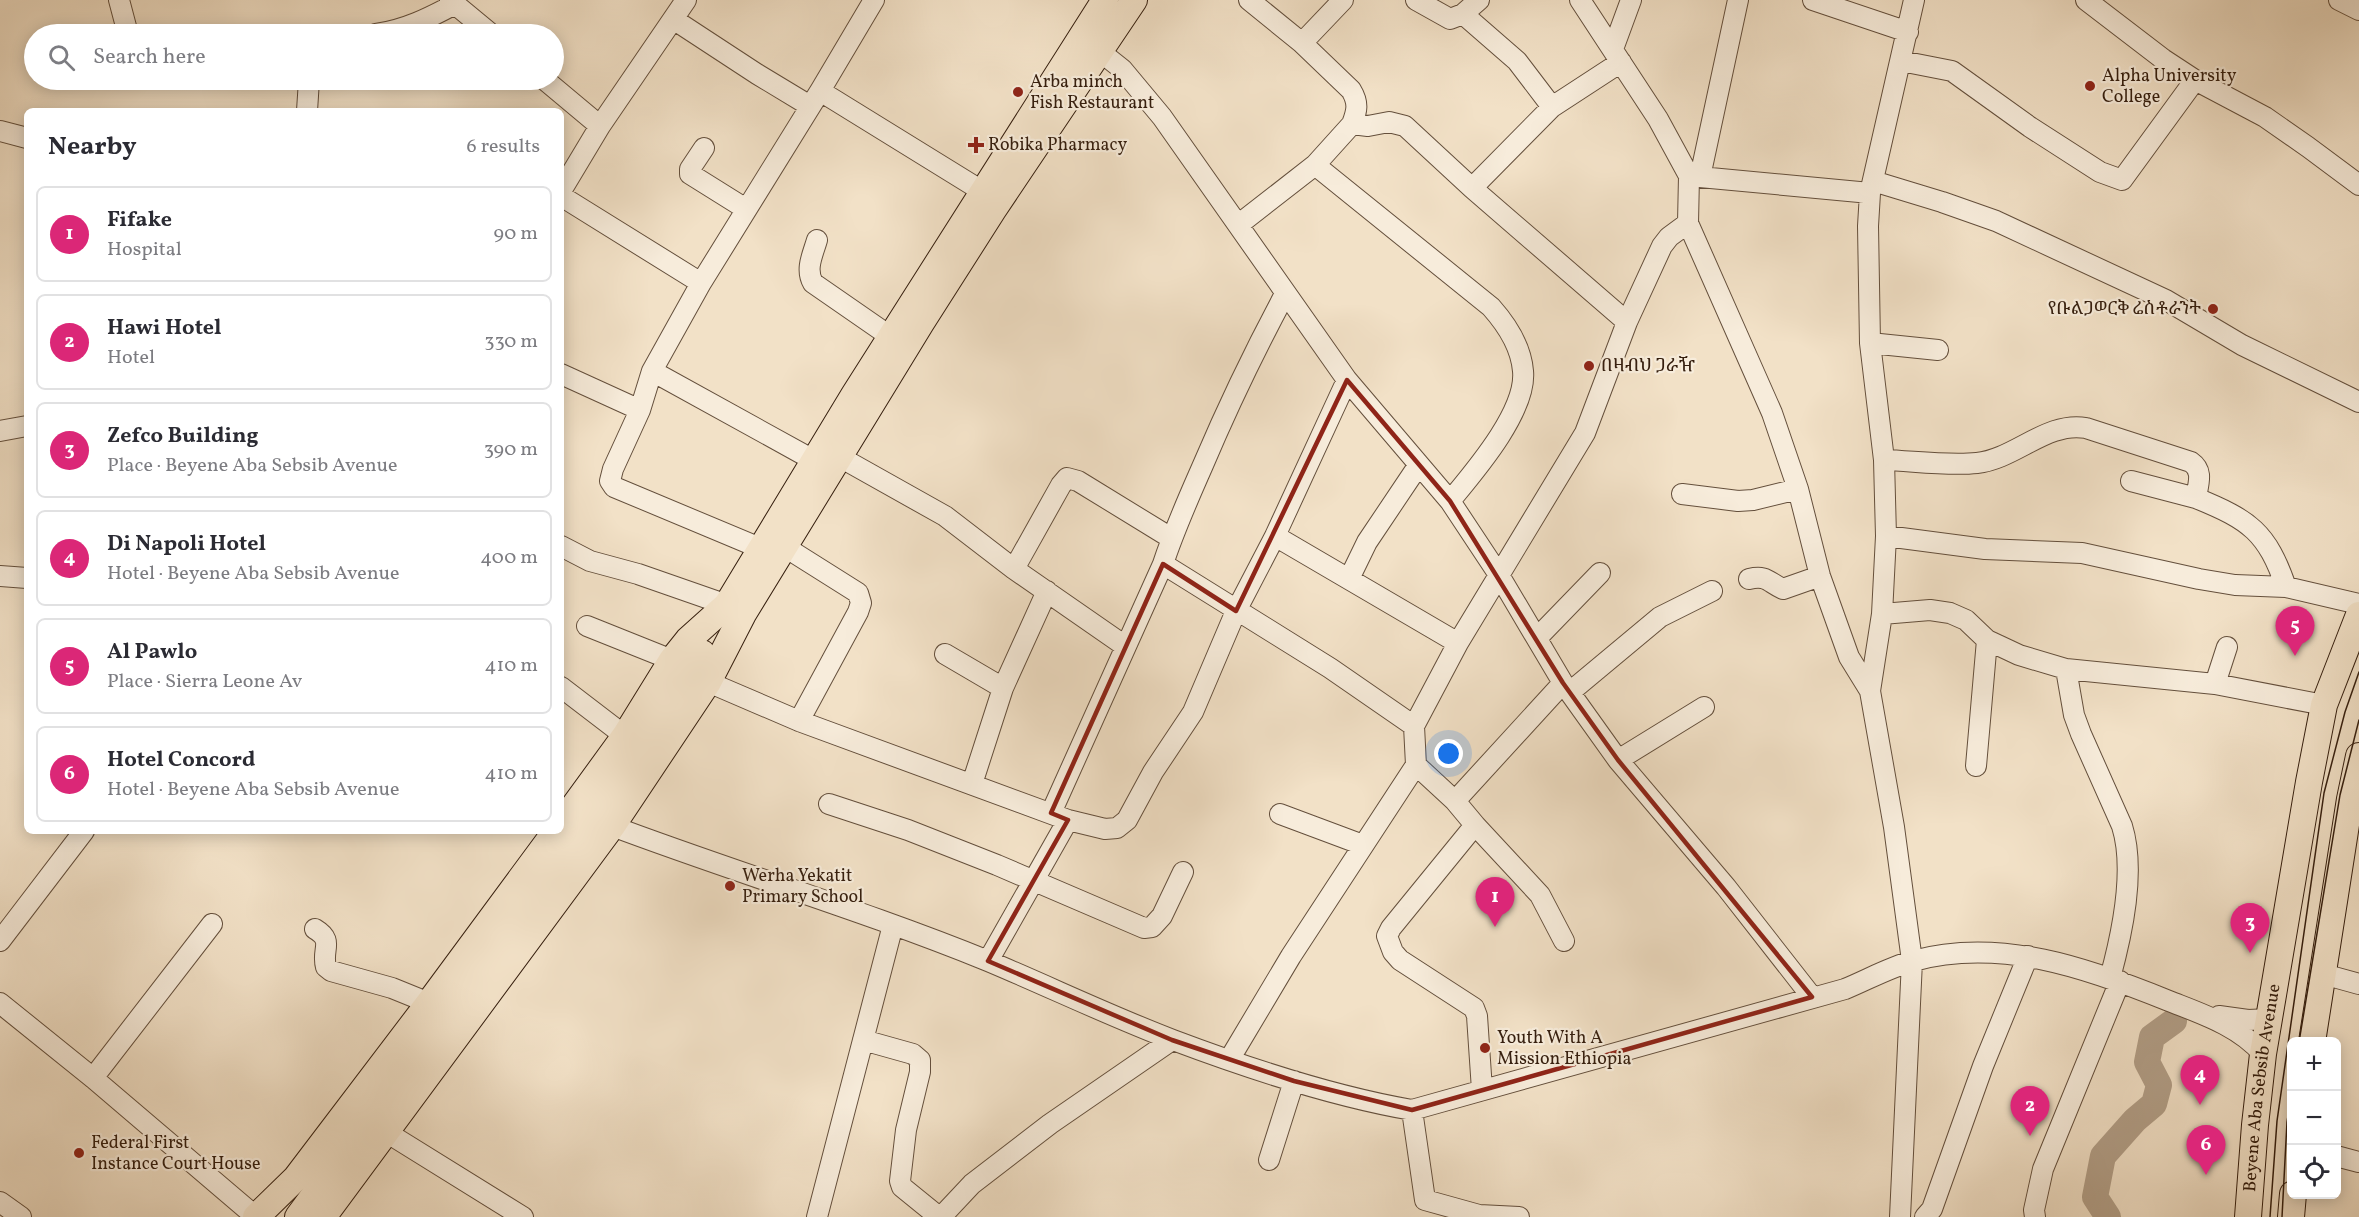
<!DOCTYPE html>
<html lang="en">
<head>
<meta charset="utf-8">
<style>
  body { margin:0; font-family:Vollkorn,"Noto Serif Ethiopic",serif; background:#f7f7f7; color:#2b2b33 }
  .controls { position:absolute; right:18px; bottom:18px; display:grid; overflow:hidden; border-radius:9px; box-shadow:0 3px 15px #0003 }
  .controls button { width:54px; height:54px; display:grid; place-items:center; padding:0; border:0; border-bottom:2px solid #e1e1e2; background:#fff; color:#2b2b33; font:30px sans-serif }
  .you { position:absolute; left:1449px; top:754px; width:21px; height:21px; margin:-15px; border:4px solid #fff; border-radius:50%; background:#1a73e8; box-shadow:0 0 0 9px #1a73e833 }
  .badge { display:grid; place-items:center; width:39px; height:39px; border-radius:50%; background:#db2777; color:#fff; font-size:20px; font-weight:700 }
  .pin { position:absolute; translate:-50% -50px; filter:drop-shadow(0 2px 3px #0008) }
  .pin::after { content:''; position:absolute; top:32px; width:21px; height:18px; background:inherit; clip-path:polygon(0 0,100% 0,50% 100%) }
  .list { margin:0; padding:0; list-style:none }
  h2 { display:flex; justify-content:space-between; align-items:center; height:78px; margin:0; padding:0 24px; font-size:26px }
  h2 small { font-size:20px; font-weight:400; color:#7c7c81 }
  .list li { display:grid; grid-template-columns:39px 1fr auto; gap:18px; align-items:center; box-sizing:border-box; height:96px; margin:0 12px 12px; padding:0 12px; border:2px solid #e1e1e2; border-radius:9px }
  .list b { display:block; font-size:22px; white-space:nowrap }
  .list p { margin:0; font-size:20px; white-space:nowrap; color:#7c7c81 }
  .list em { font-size:20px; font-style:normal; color:#7c7c81 }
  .icon { flex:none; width:33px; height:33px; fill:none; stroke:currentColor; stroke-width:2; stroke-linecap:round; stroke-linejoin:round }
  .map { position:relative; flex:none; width:2359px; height:1217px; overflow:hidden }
  .search { position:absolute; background:#fff; box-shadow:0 3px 15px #0003; left:24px; top:24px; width:540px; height:66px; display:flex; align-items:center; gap:15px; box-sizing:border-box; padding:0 21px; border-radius:33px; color:#7c7c81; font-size:22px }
  .panel { position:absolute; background:#fff; box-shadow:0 3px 15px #0003; left:24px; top:108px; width:540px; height:726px; border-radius:9px }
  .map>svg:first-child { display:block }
</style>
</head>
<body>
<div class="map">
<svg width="2359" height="1217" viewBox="0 0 2359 1217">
  <rect width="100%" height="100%" fill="#f2e1c7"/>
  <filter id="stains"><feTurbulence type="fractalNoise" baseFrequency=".00333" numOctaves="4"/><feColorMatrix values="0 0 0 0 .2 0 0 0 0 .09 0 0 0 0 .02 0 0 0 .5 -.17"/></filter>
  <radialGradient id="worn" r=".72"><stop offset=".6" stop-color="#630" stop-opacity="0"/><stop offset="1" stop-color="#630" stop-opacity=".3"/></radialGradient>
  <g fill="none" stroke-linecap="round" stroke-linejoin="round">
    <path stroke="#b29f88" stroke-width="26" d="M2108 1217 2095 1197 2103 1156 2135 1120 2154 1104 2159 1085 2147 1062 2152 1037 2174 1021"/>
    <g stroke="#644f3c" stroke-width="22">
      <path id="minor" d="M119 0 128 34
        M450 0 491 34
        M1249 0 1302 43 1343 0
        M1416 0 1450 19 1463 14 1517 61 1552 107 1621 62
        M1580 0 1658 119 1689 176 1688 223 1772 413 1798 489 1820 576 1849 657 1870 691
        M1813 0 1908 32
        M2086 0 2163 59 2195 80 2265 117 2308 147 2359 185
        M2339 0 2359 10
        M1463 14 1479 0
        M673 19 757 74 810 106
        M376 34C405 30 429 18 455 4
        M1088 42 1122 69 1162 117 1347 380 1450 501 1499 575 1563 683 1618 760 1726 887 1812 997
        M1302 43 1351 90C1359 103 1357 111 1352 124L1368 126 1389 122 1405 126 1472 188
        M1613 49 1631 0
        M1901 61 1952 71 2030 127 2100 172 2122 180 2195 80
        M545 80 600 126
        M820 91 874 0
        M1552 107 1472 188 1627 322
        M307 111 309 80
        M0 131 27 138
        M704 148 690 169V174L746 209
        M1315 165 1352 124
        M1689 176 1870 193
        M1700 177 1738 0
        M1873 181 1942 202 1996 221 2166 300 2242 345 2359 402
        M561 191 600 126 686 0
        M561 196 701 283
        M1238 225 1315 165 1491 307C1507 325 1521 346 1523 371 1527 411 1474 472 1450 501
        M817 240C813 254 805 269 813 283L891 337
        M1870 343 1938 350
        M652 371 826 467
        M561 374 640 410 652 371 701 283 820 91 982 191
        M640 410 613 469 610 481 614 487 760 548
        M0 431 27 426
        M838 456 945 516 1014 569 1125 646
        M1884 460C1913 461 1948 466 1977 463 2015 459 2047 421 2086 428L2191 462C2204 471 2198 484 2196 498 2250 520 2267 532 2286 587
        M2131 481 2196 498
        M1682 494 1738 501 1753 500 1798 489
        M1275 536 1458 643 1585 433 1627 322 1662 246 1669 237 1688 223
        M1886 536 1985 549 2082 553 2199 579 2235 585 2286 587 2359 604
        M561 546 590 561 638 574 727 605
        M785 547 858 593 861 603 858 612 799 721
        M1163 564 1330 668 1414 726 1416 765 1455 801 1475 825
        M1014 569 1061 485 1067 478 1078 481 1171 538
        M0 576 27 578
        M1349 579 1367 542 1418 466
        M1749 579C1767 575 1768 582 1783 589L1820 576
        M1882 614 1930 610 1950 613 1966 620 1987 640 2002 647 2019 655 2066 669 2215 684 2324 705
        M587 626 672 660
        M1537 638 1600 573
        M945 654 1003 688
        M2066 669 2074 715 2081 734 2122 826C2136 871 2122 934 2110 978
        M708 682 799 721 1068 820 1105 829 1117 828 1127 820 1153 772 1193 712 1236 611 1275 536 1347 380
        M2215 684 2227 647
        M561 687 625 736
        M1570 692 1660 617 1712 591
        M1414 726 1458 643
        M1618 760 1704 707
        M1976 766 1987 640
        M972 784 1003 688 1047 591
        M1455 801 1563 683
        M829 804 908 830 997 865 1144 928 1152 927 1162 916 1183 872
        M1051 813 1163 564C1174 530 1189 497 1203 465 1228 406 1255 350 1285 294
        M1280 814 1363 845
        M612 826C737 873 865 911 988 961 1050 987 1110 1016 1173 1040 1250 1069 1331 1096 1412 1110L1845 989C1867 980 1890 967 1913 961 2000 937 2088 968 2169 1001 2202 1014 2239 1026 2263 1054
        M315 929C335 941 321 949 326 967L331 971 392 988 429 1003
        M0 941 84 831
        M988 961 1068 820
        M2323 974 2359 984
        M0 1003 93 1078 256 1217
        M2219 1016 2248 1020 2270 1019
        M863 1040 913 1054 920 1060V1072L906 1130 900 1181 902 1187 939 1217
        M1229 1060 1291 956 1416 765
        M93 1078 212 924
        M1482 1090 1477 1016 1474 1008 1400 960 1393 952 1387 936 1391 928 1475 825 1540 895 1564 941
        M1412 1110 1425 1200 1479 1215 1519 1217
        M386 1132 523 1217
        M2336 1156 2359 1162
        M1269 1160 1294 1081
        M0 1202 21 1217
        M817 1217 893 925
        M941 1217 972 1184 1050 1124 1172 1040
        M1900 1217 1912 961 1894 827 1870 691 1882 614 1886 536 1884 460 1870 343 1868 226 1870 193 1914 0
        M1925 1217 1932 1209 1983 1066 2028 956
        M2035 1217 2034 1210 2043 1169 2120 981"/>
    </g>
    <g stroke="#351e0e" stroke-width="28">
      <g id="major">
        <path d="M561 824 625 736 672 660 688 640 727 605 854 395 1105 0"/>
        <path d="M2312 1042 2350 799 2359 756"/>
        <path d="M256 1217 296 1178 429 1003 556 831"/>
        <path d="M298 1217 624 776 702 653"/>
        <path d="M323 1217 612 826 708 682 743 614 921 323 993 210 1134 0"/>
        <path id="s1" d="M2248 1217 2255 1125 2263 1054 2309 782 2324 705 2359 615"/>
        <path d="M2291 1217 2293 1194"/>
      </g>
    </g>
    <use href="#minor" stroke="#f7ecdb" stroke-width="20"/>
    <use href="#major" stroke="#f2e1c7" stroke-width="26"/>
    <path stroke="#351e0e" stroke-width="1.5" d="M2299 1042 2340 795 2359 720
      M2270 1217 2277 1121 2324 793 2345 712 2359 672
      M2282 1217 2287 1122 2292 1091"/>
  </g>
  <path fill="none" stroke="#8f2418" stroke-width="4.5" stroke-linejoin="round" d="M1347 380 1450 501 1563 683 1618 760 1812 997 1412 1110 1294 1081 1172 1040 988 961 1068 820 1051 813 1163 564 1236 611Z"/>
  <g fill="#8f2418" stroke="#f7ecdb" stroke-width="2">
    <circle cx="2090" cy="86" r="6"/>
    <circle cx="1018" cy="92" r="6"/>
    <path d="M973 136h6v6h6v6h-6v6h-6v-6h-6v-6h6z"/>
    <circle cx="2213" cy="309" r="6"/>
    <circle cx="1589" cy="366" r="6"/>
    <circle cx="730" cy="886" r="6"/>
    <circle cx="1485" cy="1048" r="6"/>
    <circle cx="79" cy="1153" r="6"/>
  </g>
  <g text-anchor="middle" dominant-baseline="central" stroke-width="4.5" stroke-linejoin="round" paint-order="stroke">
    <g font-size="18" fill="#351e0e" stroke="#f7ecdb" text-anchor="start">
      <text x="2102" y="76">Alpha University<tspan x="2102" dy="21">College</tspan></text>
      <text x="1030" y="82">Arba minch<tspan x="1030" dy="21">Fish Restaurant</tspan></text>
      <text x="988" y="145">Robika Pharmacy</text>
      <text x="2201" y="309" text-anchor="end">የቡልጋወርቅ ሬስቶራንት</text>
      <text x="1601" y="366">በዛብህ ጋራዥ</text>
      <text x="742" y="876">Werha Yekatit<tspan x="742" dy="21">Primary School</tspan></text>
      <text x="1497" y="1038">Youth With A<tspan x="1497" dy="21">Mission Ethiopia</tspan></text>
      <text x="91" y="1143">Federal First<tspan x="91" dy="21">Instance Court House</tspan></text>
    </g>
    <g font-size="18" fill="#351e0e" stroke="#f7ecdb">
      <text stroke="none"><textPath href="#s1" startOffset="130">Beyene Aba Sebsib Avenue</textPath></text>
    </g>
  </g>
  <rect width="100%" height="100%" filter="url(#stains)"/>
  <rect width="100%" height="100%" fill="url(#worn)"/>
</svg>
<div class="controls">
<button>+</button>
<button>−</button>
<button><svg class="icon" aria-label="locate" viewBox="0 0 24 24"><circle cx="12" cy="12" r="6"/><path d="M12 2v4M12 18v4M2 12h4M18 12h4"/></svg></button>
</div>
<div class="you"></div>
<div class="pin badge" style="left:1495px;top:927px">1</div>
<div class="pin badge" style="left:2030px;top:1136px">2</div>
<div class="pin badge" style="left:2250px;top:953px">3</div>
<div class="pin badge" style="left:2200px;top:1105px">4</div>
<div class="pin badge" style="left:2295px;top:656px">5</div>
<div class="pin badge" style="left:2206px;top:1175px">6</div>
<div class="search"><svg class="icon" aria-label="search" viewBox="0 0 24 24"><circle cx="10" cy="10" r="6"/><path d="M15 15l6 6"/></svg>Search here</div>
<section class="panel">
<h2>Nearby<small>6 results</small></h2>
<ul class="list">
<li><span class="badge">1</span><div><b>Fifake</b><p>Hospital</p></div><em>90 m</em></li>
<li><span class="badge">2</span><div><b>Hawi Hotel</b><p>Hotel</p></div><em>330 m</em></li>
<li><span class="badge">3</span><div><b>Zefco Building</b><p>Place · Beyene Aba Sebsib Avenue</p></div><em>390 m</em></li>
<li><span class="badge">4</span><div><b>Di Napoli Hotel</b><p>Hotel · Beyene Aba Sebsib Avenue</p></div><em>400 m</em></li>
<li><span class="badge">5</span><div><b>Al Pawlo</b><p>Place · Sierra Leone Av</p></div><em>410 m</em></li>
<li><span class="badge">6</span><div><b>Hotel Concord</b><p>Hotel · Beyene Aba Sebsib Avenue</p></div><em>410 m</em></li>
</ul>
</section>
</div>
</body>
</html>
